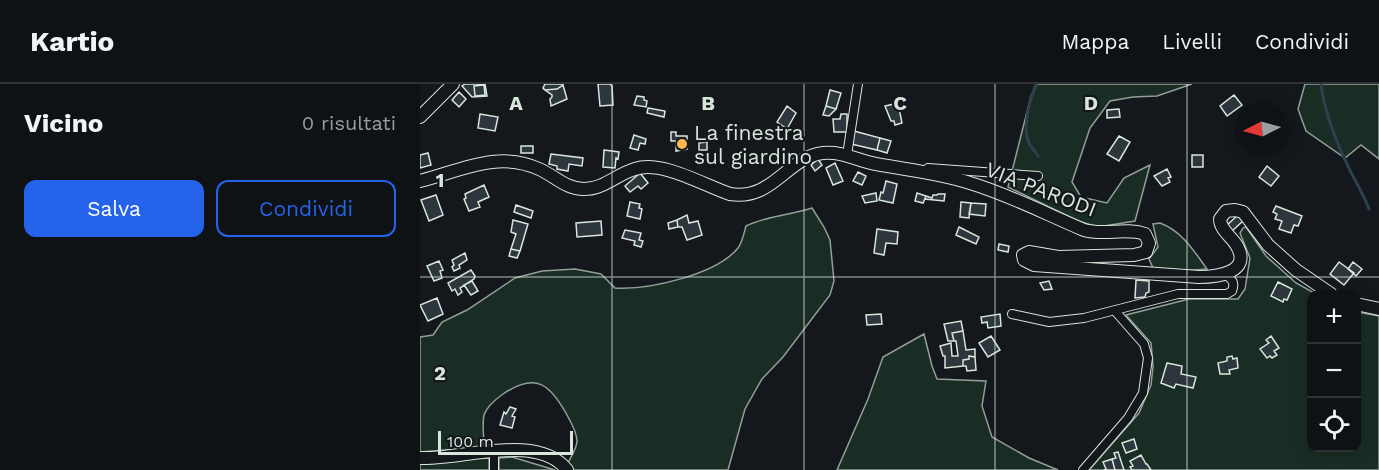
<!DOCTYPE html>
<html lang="it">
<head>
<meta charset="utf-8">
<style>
  body { margin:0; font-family:"Work Sans",sans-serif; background:#1d2022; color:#f1f3f6 }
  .controls { position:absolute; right:18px; bottom:18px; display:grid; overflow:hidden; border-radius:12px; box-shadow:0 3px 15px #0003 }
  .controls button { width:54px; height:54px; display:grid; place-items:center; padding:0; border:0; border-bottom:2px solid #2f3234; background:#0f1215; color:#f1f3f6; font:30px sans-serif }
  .compass { position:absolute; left:815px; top:18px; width:54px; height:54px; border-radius:50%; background:#0f1215; box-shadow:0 3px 15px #0003; rotate:264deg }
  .scale { position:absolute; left:18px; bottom:15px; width:135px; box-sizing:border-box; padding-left:6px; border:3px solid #d8e6dc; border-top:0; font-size:16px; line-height:21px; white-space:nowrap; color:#d8e6dc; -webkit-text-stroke:4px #14181c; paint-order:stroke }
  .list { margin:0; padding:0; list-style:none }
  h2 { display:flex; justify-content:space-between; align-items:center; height:78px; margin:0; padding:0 24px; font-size:26px }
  h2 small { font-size:20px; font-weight:400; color:#9b9ea0 }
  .actions { display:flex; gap:12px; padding:18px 24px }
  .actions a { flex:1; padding:14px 0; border:2px solid #2563eb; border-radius:12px; text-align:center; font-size:21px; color:#2563eb }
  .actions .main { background:#2563eb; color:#fff }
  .icon { flex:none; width:33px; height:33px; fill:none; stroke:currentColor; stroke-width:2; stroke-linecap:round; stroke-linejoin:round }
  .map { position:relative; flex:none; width:959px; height:386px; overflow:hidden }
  header { display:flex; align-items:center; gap:36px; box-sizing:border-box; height:84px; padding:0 30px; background:#0f1215; border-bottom:2px solid #2f3234 }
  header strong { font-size:28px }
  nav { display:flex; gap:33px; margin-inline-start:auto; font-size:21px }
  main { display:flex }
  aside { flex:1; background:#0f1215 }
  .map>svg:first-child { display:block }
</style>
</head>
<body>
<header>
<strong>Kartio</strong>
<nav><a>Mappa</a><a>Livelli</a><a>Condividi</a></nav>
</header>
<main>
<aside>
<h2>Vicino<small>0 risultati</small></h2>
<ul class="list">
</ul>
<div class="actions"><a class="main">Salva</a><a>Condividi</a></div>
</aside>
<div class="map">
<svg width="959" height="386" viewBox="0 0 959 386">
  <rect width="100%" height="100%" fill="#14181c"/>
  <path fill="#1a2d24" stroke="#939e99" stroke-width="1.5" d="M617 0H772L737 12 713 13 690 17 670 44 652 98 661 113 687 119 704 94 730 81 715 137 678 143 658 137 588 103 611 12Z
    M885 0H959V75L941 61 925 74 886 47 878 25Z
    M392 124 404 143 410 156 414 197 410 211 363 273 342 295 325 325 308 386H153L148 379C151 373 157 364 157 357 157 349 151 338 147 331 130 300 116 288 83 310 76 315 67 322 64 331 62 340 64 353 64 363L0 368V253L13 251 22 238 47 226 95 194 122 187 155 185 181 190 195 204C228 206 296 191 318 164 322 159 324 149 326 142 346 132 370 131 392 124Z
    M740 139C762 147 774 167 787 185L762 187 733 184 729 175 738 163 733 140Z
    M826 143 846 172 876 199 896 210H892V364H936L937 228 959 232V386H669L719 329 731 301 733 282 731 259 706 231 769 215H818L825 205 830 174 820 149 823 144Z
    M504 250 512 282 517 295 566 297 562 322 572 353 609 374 638 386H417L448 315 463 273Z
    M92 373 135 386H79V374Z
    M51 374H69V386H0V379L10 380Z"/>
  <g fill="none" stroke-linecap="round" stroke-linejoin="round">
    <path stroke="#2f3f4d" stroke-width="3" d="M616 0C610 16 601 44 610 61 612 65 616 67 618 72
      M901 0C904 27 916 57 928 82 935 97 943 109 949 125"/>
  </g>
  <path fill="#2c363c" stroke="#d8e6dc" stroke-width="1.5" d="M45 0H65L67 12 52 13 42 2Z
    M125 0H143V1L137 5 125 6 123 4Z
    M178 0H190L192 2 193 21 180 22Z
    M64 1 65 11 55 12 54 2Z
    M143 1 147 15 131 22 130 15 132 13V11L125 6 137 5Z
    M410 6 421 9 416 25 406 22Z
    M39 8 46 15 39 23 32 16Z
    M814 11 822 21 807 32 800 22Z
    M217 12 224 13V16L227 17 226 23 214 21Z
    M478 19 482 39 475 41 474 37H471L465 22Z
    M367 22 376 29 367 45 357 38Z
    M406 22 416 25 409 32 403 31Z
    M228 24 245 27 244 33 227 29Z
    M699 25 700 33 687 34V26Z
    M60 30 78 33 75 47 58 44Z
    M421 30H427V48H414L413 35H420Z
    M434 47 460 54 457 66 431 60Z
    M251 48H256V52H267V65L256 67V57H251Z
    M214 51 226 55 225 60 220 59 218 66 210 64Z
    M699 52 710 58 699 77 687 70Z
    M460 54 471 57 467 69 457 66Z
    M287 58V66H279V59Z
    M101 62H113V69H101Z
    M184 66 199 68 198 75 196 74 195 84 183 83Z
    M8 69 11 81 0 84V71Z
    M131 70 163 74 162 82 149 80 148 87 137 85V82L129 80Z
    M772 71H783V83H772Z
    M398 75 402 81 395 87 391 81Z
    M415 79 423 97 413 101 406 84Z
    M847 82 859 92 851 102 839 93Z
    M747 85 751 93 748 94 750 98 742 102 734 92Z
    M438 88 446 92 442 101 433 97Z
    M220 89 228 99 221 105 218 102 210 108 205 102Z
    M466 97 477 100 473 119 459 116 461 108 463 109Z
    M64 101 69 113 58 118 60 123 49 127 44 115 46 114 45 110Z
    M456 109 457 117 445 119 442 112Z
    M497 109 506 112 503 119 495 117Z
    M518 110H525L524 117 505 115 506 112 512 114 513 111H517Z
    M16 111 23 131 9 137 1 116Z
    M210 118 220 120 219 124 222 125 220 135 207 132Z
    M541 118 551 119 549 134 540 133Z
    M551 119 566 120 565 132 549 130Z
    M96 121 113 127 111 134 94 128Z
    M856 122 882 132 878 142 874 141 871 149 859 145 862 137 855 135 857 130 853 128Z
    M267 131 269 139 278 137 282 151 267 156 262 143H258L257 136Z
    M818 131 823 137 812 147 807 141Z
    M93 136 108 140 100 167 91 165 96 150 91 148Z
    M257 136 258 143 249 145 248 139Z
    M181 137 182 151 157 153 156 139Z
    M539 143 559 153 556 160 536 151Z
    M457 145 478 148 477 160 466 159 464 171 454 169Z
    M205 146 221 149 219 156 223 157 221 163 214 161 215 157 202 154Z
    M579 160 589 162 588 168 578 166Z
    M91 165 100 167 97 174 89 172Z
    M45 169 47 176 39 181 40 184 34 187 32 183 34 181 32 176Z
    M19 177 23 186 20 187 22 194 14 197 7 182Z
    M919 178 934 189 924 201 910 190Z
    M933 178 942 185 936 192 928 185Z
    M51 186 55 192 54 195 40 204 42 208 38 211 35 205 32 207 28 199Z
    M716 196 729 197V208L726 209 725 213 715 214Z
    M52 197 58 207 51 211 44 201Z
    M629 197 632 205 624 206 620 199Z
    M858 198 872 205 867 216 864 215 863 218 851 212Z
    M17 214 23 230 8 237 0 221Z
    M461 230 462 240 447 241 446 231Z
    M580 230 581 242 568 244 567 238 562 239 561 233Z
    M541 237 543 247 532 249 534 257H528L524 240Z
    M543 247 546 266 555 265V273L549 272V275L543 276V282L525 284V272H523L520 262 531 259 532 272H538L536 257H534L532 249Z
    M571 252 580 266 568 273 559 259Z
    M851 252 859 264 854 267 857 271 852 274 850 272 847 274 840 265 849 259 846 256Z
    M549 272 555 273 556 286 547 287 546 282H543V276L549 275Z
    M812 272 813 275 817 274 818 284 809 286 810 290H800L798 279 807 277V273Z
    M747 279 762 282 761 290 776 293 773 304 756 300 754 304 741 299Z
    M90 323 96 325 92 332 95 333 92 344 80 341 84 328 86 330Z
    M714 355 717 365 706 369 702 359Z
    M698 368 704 386H695L692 375 696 374 694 369Z
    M721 371 726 380H727L731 386H712L710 383 713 382 710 377Z
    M692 375 695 386H684L686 385 683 378Z"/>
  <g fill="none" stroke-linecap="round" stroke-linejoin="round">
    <g stroke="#d8e6dc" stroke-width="10">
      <path id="street" d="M427 71 438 0
        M508 84 618 92
        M592 230 629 238 664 234 758 210H807L812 207C815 199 813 196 806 191
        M74 367V386
        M663 386 708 334 723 309 728 274 724 260 695 227"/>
    </g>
    <g stroke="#d8e6dc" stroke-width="14">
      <path id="secondary" d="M0 33 33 0
        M0 97C40 87 78 66 119 85 135 92 146 105 164 105 184 105 197 90 215 85 242 76 283 101 310 110 353 117 367 73 403 69 423 67 438 77 456 80 488 86 520 89 550 99 590 111 626 130 664 146 684 152 706 143 725 150L729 159 726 168 714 171 638 173 609 168 603 171 604 176 614 181 779 193C796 193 832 189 817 162 812 153 800 146 800 135L806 127 815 126 823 128 848 161 876 186 911 210
        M936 220 959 225
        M0 374C41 376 118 348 147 386"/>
    </g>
    <use href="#street" stroke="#14181c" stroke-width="8"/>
    <use href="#secondary" stroke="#14181c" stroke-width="12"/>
  </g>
  <path fill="none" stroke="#d8e6dc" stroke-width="1.5" stroke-opacity="0.55" d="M192 0V386M384 0V386M575 0V386M767 0V386M0 193H959"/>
  <circle fill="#ffb74d" stroke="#14181c" stroke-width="2" cx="262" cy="60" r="6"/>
  <g text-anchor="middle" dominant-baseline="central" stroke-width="4.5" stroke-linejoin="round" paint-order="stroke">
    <g font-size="21" fill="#d8e6dc" stroke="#14181c" text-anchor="start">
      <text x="274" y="48">La finestra<tspan x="274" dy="24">sul giardino</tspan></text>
    </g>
    <g font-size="21" fill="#d8e6dc" stroke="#14181c">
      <text transform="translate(621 105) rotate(21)">VIA PARODI</text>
    </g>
  </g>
  <g font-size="20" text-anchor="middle" font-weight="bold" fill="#d8e6dc" stroke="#14181c" stroke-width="4.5" stroke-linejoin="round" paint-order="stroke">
    <text x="96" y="26">A</text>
    <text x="288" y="26">B</text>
    <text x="480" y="26">C</text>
    <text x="671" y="26">D</text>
    <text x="20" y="103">1</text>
    <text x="20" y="296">2</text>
  </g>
</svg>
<div class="controls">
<button>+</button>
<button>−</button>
<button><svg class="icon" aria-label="locate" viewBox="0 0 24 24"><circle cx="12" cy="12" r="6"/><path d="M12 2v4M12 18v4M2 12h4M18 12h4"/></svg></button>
</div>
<svg class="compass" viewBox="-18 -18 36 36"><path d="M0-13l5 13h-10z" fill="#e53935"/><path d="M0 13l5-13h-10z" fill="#9b9ea0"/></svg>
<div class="scale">100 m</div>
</div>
</main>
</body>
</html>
